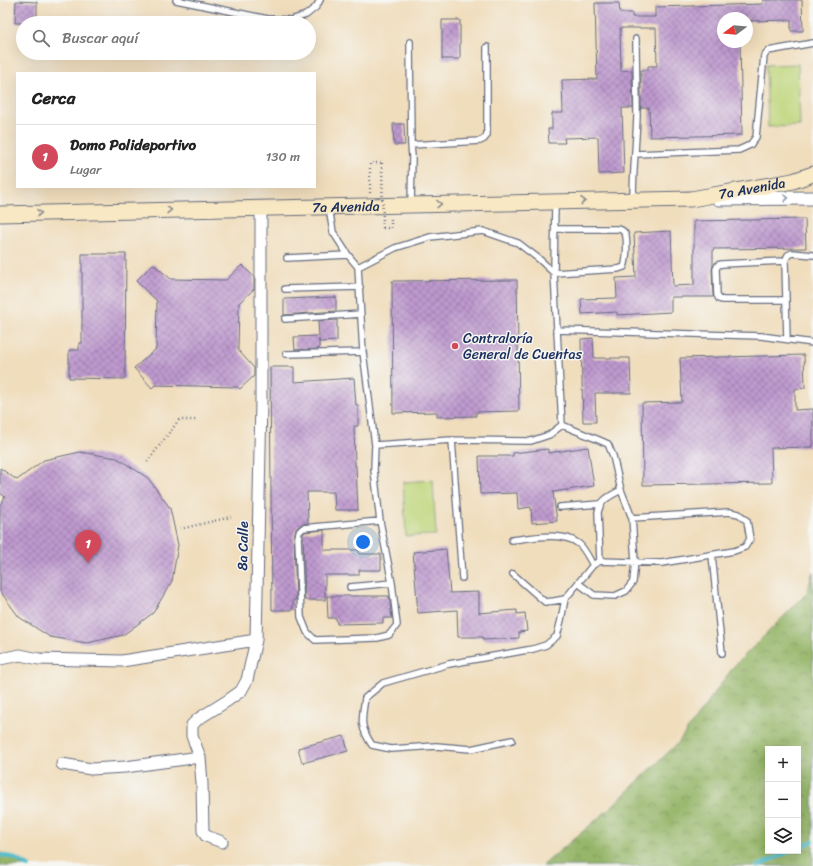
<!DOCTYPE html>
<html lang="es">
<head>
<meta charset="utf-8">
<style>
  body { margin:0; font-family:Sriracha,sans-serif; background:#f2f2f2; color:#222 }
  .controls { position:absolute; right:12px; bottom:12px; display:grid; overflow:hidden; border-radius:0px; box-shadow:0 4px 16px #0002 }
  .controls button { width:36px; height:36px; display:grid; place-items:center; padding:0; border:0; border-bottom:1px solid #e0e0e0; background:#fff; color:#222; font:20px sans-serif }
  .compass { position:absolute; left:717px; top:12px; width:36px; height:36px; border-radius:50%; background:#fff; box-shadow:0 4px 16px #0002; rotate:254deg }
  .you { position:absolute; left:363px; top:542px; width:14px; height:14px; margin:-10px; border:3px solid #fff; border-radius:50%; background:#1a73e8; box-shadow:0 0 0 6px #1a73e833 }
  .badge { display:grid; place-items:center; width:26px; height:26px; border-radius:50%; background:#d1495b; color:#fff; font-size:13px; font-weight:700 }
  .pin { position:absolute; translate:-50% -33px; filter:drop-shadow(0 1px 2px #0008) }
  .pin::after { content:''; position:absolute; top:21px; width:14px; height:12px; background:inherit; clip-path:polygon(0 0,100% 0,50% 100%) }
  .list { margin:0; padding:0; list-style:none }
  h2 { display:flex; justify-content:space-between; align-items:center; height:52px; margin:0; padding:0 16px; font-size:17px }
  h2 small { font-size:13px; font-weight:400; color:#767676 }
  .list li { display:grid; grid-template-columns:26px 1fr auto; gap:12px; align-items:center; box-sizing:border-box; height:64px; padding:0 16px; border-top:1px solid #e0e0e0 }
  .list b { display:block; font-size:15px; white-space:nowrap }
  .list p { margin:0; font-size:13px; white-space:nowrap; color:#767676 }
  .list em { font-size:13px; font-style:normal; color:#767676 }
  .icon { flex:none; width:22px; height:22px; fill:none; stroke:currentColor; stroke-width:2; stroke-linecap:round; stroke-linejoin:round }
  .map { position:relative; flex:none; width:813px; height:866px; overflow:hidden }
  .search { position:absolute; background:#fff; box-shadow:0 4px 16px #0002; left:16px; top:16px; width:300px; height:44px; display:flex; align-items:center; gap:10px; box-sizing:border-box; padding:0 14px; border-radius:22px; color:#767676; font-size:15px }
  .panel { position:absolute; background:#fff; box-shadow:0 4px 16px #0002; left:16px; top:72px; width:300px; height:116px; border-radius:0px }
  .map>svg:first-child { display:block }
</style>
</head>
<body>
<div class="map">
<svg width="813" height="866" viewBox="0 0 813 866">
  <defs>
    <pattern id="forest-crowns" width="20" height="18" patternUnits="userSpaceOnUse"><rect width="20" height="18" fill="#96b669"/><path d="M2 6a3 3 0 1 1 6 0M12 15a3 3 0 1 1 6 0" fill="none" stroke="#7a945a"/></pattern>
    <pattern id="building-cross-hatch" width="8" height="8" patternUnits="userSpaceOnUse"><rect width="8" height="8" fill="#be99ce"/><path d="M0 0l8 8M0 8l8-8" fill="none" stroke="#9a7daa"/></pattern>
  </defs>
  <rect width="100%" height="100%" fill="#f6f6f2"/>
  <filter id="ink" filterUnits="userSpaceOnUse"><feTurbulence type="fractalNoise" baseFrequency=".025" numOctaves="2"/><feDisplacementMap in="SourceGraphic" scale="8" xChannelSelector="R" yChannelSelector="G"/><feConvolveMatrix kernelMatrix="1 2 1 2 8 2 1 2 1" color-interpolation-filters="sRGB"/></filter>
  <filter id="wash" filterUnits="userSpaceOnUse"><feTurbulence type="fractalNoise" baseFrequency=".012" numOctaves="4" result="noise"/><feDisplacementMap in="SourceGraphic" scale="16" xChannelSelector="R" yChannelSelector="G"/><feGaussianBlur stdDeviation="0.9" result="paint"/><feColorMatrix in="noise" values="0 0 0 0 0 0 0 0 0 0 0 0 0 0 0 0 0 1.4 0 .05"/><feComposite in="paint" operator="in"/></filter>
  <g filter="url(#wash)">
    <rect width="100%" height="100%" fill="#f0ddbc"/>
    <path fill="#bed579" stroke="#6c826c" d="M798 64 800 126 768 127 766 65Z
      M433 480 436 535 406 536 403 482Z"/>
    <path fill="url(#forest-crowns)" stroke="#587264" fill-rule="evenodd" d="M813 571V866H542L608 810 678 743 734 666 807 593ZM768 749H798V851H768Z
      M0 852 26 866H0Z"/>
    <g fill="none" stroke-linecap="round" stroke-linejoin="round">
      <path stroke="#55c0d0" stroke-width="4" d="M798 848 813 841
        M0 855 12 857 29 866
        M758 866 791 851"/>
    </g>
    <g id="blocks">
      <path fill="url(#building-cross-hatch)" d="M763 0H802L803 31H791V20L747 21V18H723V42H740L742 135 650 137 649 108H641V70H648V66H657L656 28H620L621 71 632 70 633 108H622L624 173 599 174 598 137 564 138 565 143H549L548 129H552V113H563L562 80 597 79 595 3H619L620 13H632V17H655V7L763 4Z
        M16 1 37 2V23H15Z
        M442 20H460V59H442Z
        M393 124H404L405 145H394Z
        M805 219 806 248 713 249V265L712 269 713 297H671V312L617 315V312L582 314 581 299 617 298 616 278 636 277 634 233 671 231 673 286 694 285V221Z
        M82 254H126L125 379 69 378V350H79V343H82Z
        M153 264 171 279 226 280 242 265 254 277V289L239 303 238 350 254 368V376L240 389 237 387 155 385 152 388 134 368 156 349 157 301 136 281Z
        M517 280 519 411 476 412V416L437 417V412L393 413 392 281Z
        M336 297V311L284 315V299Z
        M337 320V341L319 342V339V349L295 350 294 337 319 336 318 321Z
        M593 338 594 358H630L631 393H595L596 422H583L581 339Z
        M804 355 805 388 795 389V410L813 409V447L771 448 772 483 643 485 642 403 682 402 680 358Z
        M270 367H294V382L354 378 356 405H358V426H354L355 466H356L358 510H335L334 492H307L308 523 300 525 296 529 294 536 296 600H293V610H272Z
        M588 447 594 486 553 492 557 521 532 523 531 507 518 509 517 493 480 494 479 456H513V453L548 449V453Z
        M80 452 117 458 148 478 170 508 178 545 172 581 153 613 123 635 87 643 50 637 19 617 0 591V505L5 497 0 493V468L17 480 44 460Z
        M324 530V550H359V554H381V570H359V575H325V600H305L303 534 305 532Z
        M446 549 450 593 479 592V613L517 610V614L525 613 527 631 519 632V638L483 640V637H458L457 610 418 613 413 552Z
        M327 596H389L392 618H383V623L337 624 336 618H328Z
        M344 736 348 751 302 763 298 748Z"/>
    </g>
  </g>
  <g filter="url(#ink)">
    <use href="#blocks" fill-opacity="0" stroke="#666c7f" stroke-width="1"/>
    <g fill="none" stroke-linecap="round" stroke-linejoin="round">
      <g stroke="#666c7f" stroke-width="8">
        <path id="service" d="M176 0 268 19 291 20 306 15 316 7 320 0
          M410 42 411 145 412 157 411 205
          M411 145 480 141 484 139 487 135V47
          M635 154 739 150 750 145 756 137 764 56 768 51 813 43
          M633 200C633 172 636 144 637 116 637 90 636 64 636 39
          M555 203 554 273 562 425
          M329 208 333 232 348 255 358 267 363 352 375 445 374 470 380 521 392 583 397 625 389 635 377 638 315 640 307 632 301 617 298 537 299 532 303 528 380 521
          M287 258 348 255
          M785 261 722 264 718 265 716 269 717 295 719 299 723 300H786
          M358 267 395 248 430 237 483 231 518 243 539 259 554 273 618 269 624 267C627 260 627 243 626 236 625 232 622 230 619 229H555
          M285 289 360 287
          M285 319 361 314
          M556 330 761 336 813 343
          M787 339 785 261 788 255 792 253 813 255
          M286 354 363 352
          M562 425 599 440 608 444 613 456 621 490 632 518 635 561 633 582 626 591 615 596 594 595 578 583
          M452 440 462 578
          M375 445 452 440 531 441 549 435 562 425
          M560 507 600 504
          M512 540C531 538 563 531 579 544 585 549 589 559 593 565
          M712 555 722 653
          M600 561 662 563 734 551 745 547 750 539 747 521 739 514 729 512 632 518
          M513 574 545 602 554 601 565 599
          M350 587 392 583
          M512 740 471 749 436 746 391 749 372 745C359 726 362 719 365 698L383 683 449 664 533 649 546 645 557 636 561 620 565 599 593 565 600 561 598 512C601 499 610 496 621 490"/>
      </g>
      <g stroke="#666c7f" stroke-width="13">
        <path id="minor" d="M0 659 20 655 39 659 122 661 256 640
          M62 764 91 769 125 767 200 757
          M222 842 206 836 203 831 202 784 200 757 192 736V725L198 719 227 701 241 691 247 680 256 640 261 401V208"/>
      </g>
      <g stroke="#666c7f" stroke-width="15">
        <path id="tertiary" d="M719 199 813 198"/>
      </g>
      <g stroke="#666c7f" stroke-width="17">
        <g id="secondary">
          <path id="s1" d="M0 214 691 199 793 181 813 174"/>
        </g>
      </g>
      <path stroke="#666c7f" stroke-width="2.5" stroke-dasharray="1 3" stroke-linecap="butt" d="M370 193V163H382
        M383 228H391V218
        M147 462 179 420H198
        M180 529 231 517"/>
      <use href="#service" stroke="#fff" stroke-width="5.5"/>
      <use href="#minor" stroke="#fff" stroke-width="11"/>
      <use href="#tertiary" stroke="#fff" stroke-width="13"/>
      <use href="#secondary" stroke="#f8e8c3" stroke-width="15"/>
      <path stroke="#666c7f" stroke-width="2.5" stroke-dasharray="1 3" stroke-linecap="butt" d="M382 163 383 228"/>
    </g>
    <defs><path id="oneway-chevron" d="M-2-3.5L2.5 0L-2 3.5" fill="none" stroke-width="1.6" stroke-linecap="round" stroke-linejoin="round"/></defs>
    <use stroke="#8d97ae" href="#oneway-chevron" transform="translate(786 198) rotate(-1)"/>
    <g stroke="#8a8c90">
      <use href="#oneway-chevron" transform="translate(583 201) rotate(-1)"/>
      <use href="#oneway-chevron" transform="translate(439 204) rotate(-1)"/>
      <use href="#oneway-chevron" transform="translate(169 210) rotate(-1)"/>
      <use href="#oneway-chevron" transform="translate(39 213) rotate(-1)"/>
    </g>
  </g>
  <circle fill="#d1495b" stroke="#f6f6f2" stroke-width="1.5" cx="455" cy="346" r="4"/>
  <g text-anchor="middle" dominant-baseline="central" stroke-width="3" stroke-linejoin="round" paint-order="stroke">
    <g font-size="14" fill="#1b2f5e" stroke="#f6f6f2">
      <text stroke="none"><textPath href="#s1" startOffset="753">7a Avenida</textPath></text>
      <text stroke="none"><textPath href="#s1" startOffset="346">7a Avenida</textPath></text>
      <text transform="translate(243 546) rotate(-89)">8a Calle</text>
    </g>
    <g font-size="14" fill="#1b2f5e" stroke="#f6f6f2" text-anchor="start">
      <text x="463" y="338">Contraloría<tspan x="463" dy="16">General de Cuentas</tspan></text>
    </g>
  </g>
</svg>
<div class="controls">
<button>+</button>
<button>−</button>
<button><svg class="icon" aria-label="layers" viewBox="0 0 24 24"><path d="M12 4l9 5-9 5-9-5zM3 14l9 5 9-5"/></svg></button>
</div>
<svg class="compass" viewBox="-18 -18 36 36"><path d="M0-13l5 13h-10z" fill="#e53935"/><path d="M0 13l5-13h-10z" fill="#767676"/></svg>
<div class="you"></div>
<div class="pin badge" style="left:88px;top:563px">1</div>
<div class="search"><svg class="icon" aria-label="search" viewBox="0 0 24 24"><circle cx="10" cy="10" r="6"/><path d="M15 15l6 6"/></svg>Buscar aquí</div>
<section class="panel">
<h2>Cerca<small></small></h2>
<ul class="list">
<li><span class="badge">1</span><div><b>Domo Polideportivo</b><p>Lugar</p></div><em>130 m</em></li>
</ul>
</section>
</div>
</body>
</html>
